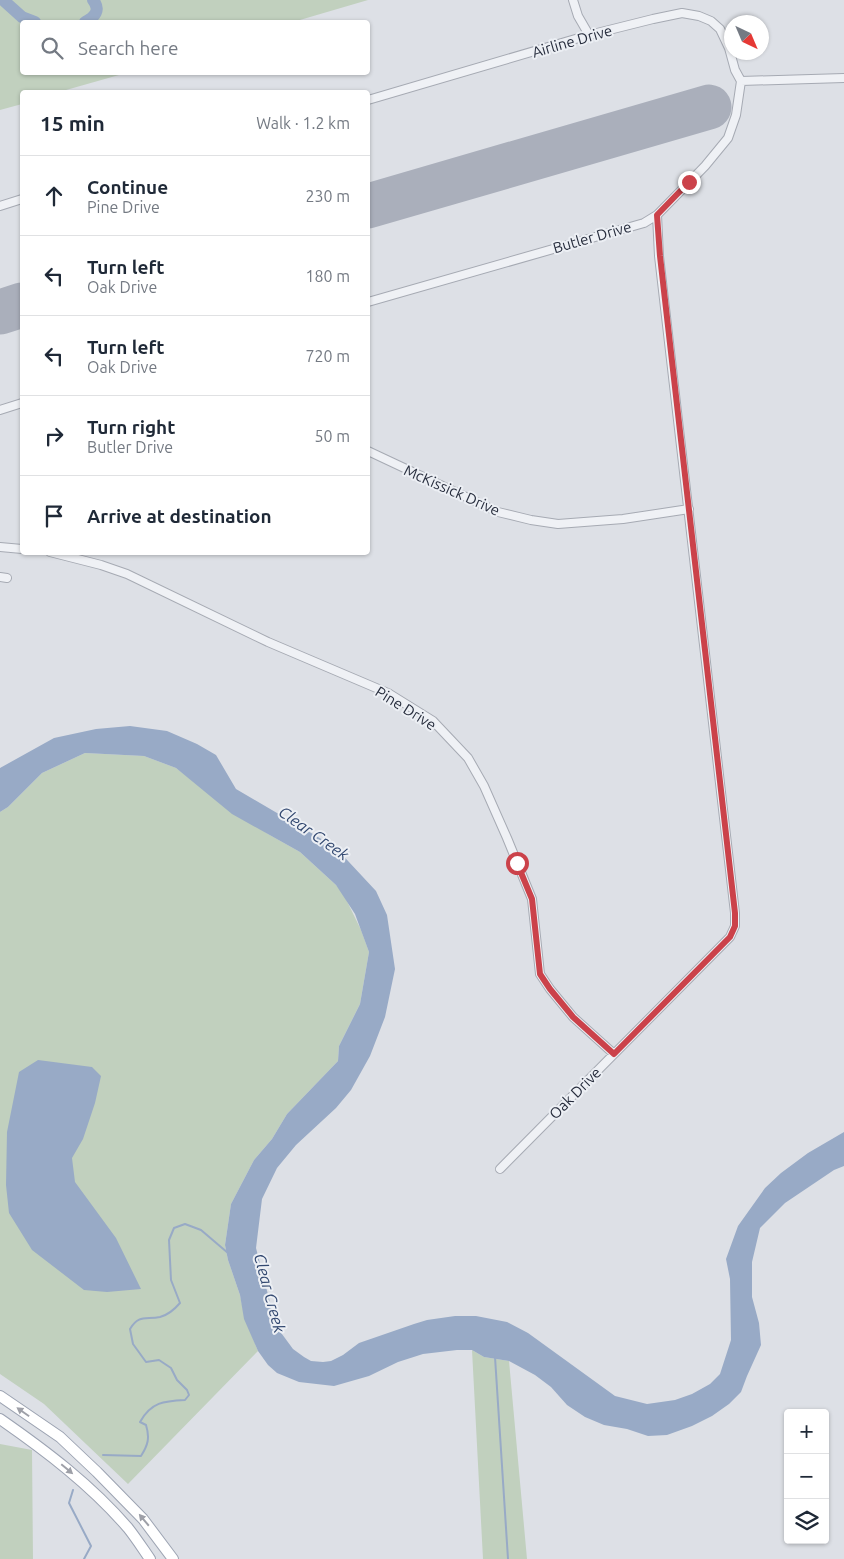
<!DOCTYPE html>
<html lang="en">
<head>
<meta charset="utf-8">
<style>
  body { margin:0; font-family:Ubuntu,sans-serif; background:#f2f2f3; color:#1f2937 }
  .controls { position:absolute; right:15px; bottom:15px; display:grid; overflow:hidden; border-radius:5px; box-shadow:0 1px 4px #0004 }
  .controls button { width:45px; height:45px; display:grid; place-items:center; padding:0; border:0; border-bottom:1px solid #e0e1e3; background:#fff; color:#1f2937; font:25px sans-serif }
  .compass { position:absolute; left:724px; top:15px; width:45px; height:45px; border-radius:50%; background:#fff; box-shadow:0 1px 4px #0004; rotate:136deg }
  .stop { position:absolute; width:15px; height:15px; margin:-11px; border:4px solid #cb424a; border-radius:50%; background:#fff }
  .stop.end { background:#cb424a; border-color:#fff; box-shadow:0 1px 5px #0008 }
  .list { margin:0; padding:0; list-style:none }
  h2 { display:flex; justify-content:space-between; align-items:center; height:65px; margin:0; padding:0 20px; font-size:21px }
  h2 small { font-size:16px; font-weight:400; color:#747a83 }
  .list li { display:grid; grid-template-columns:32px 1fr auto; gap:15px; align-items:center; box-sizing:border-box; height:80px; padding:0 20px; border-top:1px solid #e0e1e3 }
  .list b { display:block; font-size:19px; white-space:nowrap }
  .list p { margin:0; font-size:16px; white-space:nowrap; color:#747a83 }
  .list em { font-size:16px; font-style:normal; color:#747a83 }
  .icon { flex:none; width:28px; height:28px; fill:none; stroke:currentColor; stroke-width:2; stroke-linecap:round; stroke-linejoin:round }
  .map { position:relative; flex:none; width:844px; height:1559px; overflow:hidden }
  .search { position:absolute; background:#fff; box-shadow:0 1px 4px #0004; left:20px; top:20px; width:350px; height:55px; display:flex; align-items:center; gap:12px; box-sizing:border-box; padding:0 18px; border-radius:5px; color:#747a83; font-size:19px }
  .panel { position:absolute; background:#fff; box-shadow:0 1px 4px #0004; left:20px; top:90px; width:350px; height:465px; border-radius:5px }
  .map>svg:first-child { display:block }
</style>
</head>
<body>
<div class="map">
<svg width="844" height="1559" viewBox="0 0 844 1559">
  <rect width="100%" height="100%" fill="#dde0e6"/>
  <path fill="#c1d0be" d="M0 0H368L293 22H22V72L126 73 59 92H22V104L0 110Z
    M85 753 144 756 176 768 214 797 268 834 300 852 336 885 344 895 361 930 369 952 360 1004 339 1046 338 1061 287 1114 272 1139 254 1160 231 1204 225 1245 228 1260 240 1295 245 1319 258 1351 128 1484 44 1404 0 1374V812L8 807 42 773Z
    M472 1350 484 1357 509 1361 527 1559H483Z
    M0 1444 32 1450 33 1559H0Z"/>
  <path fill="#98aac6" d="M130 726 167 731 197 744 216 755 236 789 335 847 376 891 387 915 395 969 385 1017 370 1056 351 1090 336 1108 296 1145 277 1168 262 1199 256 1248 274 1318 279 1330 293 1349 304 1357 311 1361 323 1362 331 1361 343 1355 359 1343 414 1324 427 1320 455 1316H476L507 1322 528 1333 615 1396 647 1404 675 1400 692 1394 710 1384 720 1374 731 1340 730 1279 726 1259 738 1226 765 1188 781 1173 808 1153 844 1132V1166L834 1170 785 1203 760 1228 752 1262V1297L759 1323 761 1345 747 1376 741 1392 729 1404 712 1416 692 1426 667 1435 648 1436 627 1429 604 1425 585 1417 567 1405 551 1387 535 1375 509 1361 484 1357 472 1350H457L423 1354 398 1362 369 1376 334 1386 299 1382 277 1373 268 1365 258 1351 244 1319 240 1295 228 1260 225 1245 231 1204 254 1160 272 1139 287 1114 338 1061 339 1046 360 1004 369 952 355 914 336 885 300 852 232 814 176 768 144 756 85 753 42 773 8 807 0 812V768L54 738 96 729Z
    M38 1060 92 1067 101 1076 95 1103 83 1139 72 1158 75 1182 116 1238 141 1289 107 1292 84 1290 32 1250 9 1213 6 1185 7 1132 19 1072Z"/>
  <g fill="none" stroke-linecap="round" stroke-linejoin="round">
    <path stroke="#98aac6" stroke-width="2" d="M495 1357 508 1559
      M103 1455 141 1456C148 1445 150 1438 146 1425L140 1422C151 1402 164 1401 185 1400L189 1395 187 1390 177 1380 171 1368 159 1360 146 1362 133 1344 130 1329C139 1314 146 1320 160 1317 168 1315 174 1310 180 1303L171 1280 169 1240 174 1228 185 1224 201 1230 228 1253
      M73 1490 69 1503 91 1546 84 1559"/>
    <path stroke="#98aac6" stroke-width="12" d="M3 0 22 17 35 22
      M85 22C95 17 101 10 93 0"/>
    <path stroke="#aaafbb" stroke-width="45" d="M368 206 709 107
      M0 312 22 305"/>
    <g stroke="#a6aab3" stroke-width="10">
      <path id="minor" d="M573 0 578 16 589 35
        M741 81 844 78
        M368 100 589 35 653 19 682 13 699 16 711 21 720 29 729 48 735 70 741 81
        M0 206 22 199
        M368 302 644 223 657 215 705 166 728 138 736 115 741 81
        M0 410 22 403
        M368 451 498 512 531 520 558 524 623 519 689 509
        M0 547 22 549
        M50 552 101 565 127 574 268 642 388 693 433 721 468 758 484 786 507 838 532 899 540 974 550 989 573 1017 614 1054
        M0 577 7 578
        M500 1169 730 937 735 926V913L659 256 657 215"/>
    </g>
    <g stroke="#9ca3b2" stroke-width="12">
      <path id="major" d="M0 1396 60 1437 97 1472 143 1519 173 1559
        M0 1419C46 1451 91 1485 128 1528 136 1538 143 1549 150 1559"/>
    </g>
    <use href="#minor" stroke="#eff1f5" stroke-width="8"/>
    <use href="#major" stroke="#fff" stroke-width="10"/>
  </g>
  <defs><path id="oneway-solid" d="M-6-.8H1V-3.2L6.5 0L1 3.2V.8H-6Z" transform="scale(1.25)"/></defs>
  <g fill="#9ea0a8">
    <use href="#oneway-solid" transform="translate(23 1412) rotate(-145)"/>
    <use href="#oneway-solid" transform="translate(67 1469) rotate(40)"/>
    <use href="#oneway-solid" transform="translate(144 1520) rotate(-130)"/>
  </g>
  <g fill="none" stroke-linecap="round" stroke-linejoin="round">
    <path stroke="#cb424a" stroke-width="6" d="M517 863 532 899 540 974 550 989 573 1017 614 1054 730 937 735 926V913L660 256 657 215 689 182"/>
  </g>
  <g text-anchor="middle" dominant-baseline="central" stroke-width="4" stroke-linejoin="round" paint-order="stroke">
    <g font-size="15" fill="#272d3d" stroke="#eceff4">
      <text transform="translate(572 41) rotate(-16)">Airline Drive</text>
      <text transform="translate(592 237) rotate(-16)">Butler Drive</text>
      <text transform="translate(452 490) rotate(24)">McKissick Drive</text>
      <text transform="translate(406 708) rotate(32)">Pine Drive</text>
      <text transform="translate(575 1093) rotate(-45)">Oak Drive</text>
    </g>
    <g font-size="16" font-style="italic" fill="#324870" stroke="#eceff4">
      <text transform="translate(314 833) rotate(35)">Clear Creek</text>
      <text transform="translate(270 1293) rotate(75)">Clear Creek</text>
    </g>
  </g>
</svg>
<div class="controls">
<button>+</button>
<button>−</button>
<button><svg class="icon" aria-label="layers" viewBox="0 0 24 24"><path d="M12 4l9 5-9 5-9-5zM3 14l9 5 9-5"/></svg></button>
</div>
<svg class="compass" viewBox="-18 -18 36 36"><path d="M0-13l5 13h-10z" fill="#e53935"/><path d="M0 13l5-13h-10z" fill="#747a83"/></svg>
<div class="stop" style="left:517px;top:863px"></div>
<div class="stop end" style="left:689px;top:182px"></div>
<div class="search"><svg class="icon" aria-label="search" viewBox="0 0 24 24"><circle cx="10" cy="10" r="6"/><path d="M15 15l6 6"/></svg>Search here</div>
<section class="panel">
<h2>15 min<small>Walk · 1.2 km</small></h2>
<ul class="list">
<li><svg class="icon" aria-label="ahead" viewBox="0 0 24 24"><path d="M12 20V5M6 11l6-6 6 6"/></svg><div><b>Continue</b><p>Pine Drive</p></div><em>230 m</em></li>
<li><svg class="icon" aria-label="left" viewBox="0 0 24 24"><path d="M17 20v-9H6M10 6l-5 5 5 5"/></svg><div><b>Turn left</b><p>Oak Drive</p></div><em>180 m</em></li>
<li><svg class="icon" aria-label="left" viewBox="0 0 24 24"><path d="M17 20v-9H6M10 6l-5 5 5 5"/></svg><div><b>Turn left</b><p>Oak Drive</p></div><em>720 m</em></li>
<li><svg class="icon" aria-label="right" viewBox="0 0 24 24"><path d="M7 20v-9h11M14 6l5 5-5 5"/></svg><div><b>Turn right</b><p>Butler Drive</p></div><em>50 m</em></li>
<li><svg class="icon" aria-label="arrive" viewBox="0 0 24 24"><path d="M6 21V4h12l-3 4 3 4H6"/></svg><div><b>Arrive at destination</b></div></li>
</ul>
</section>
</div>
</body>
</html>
